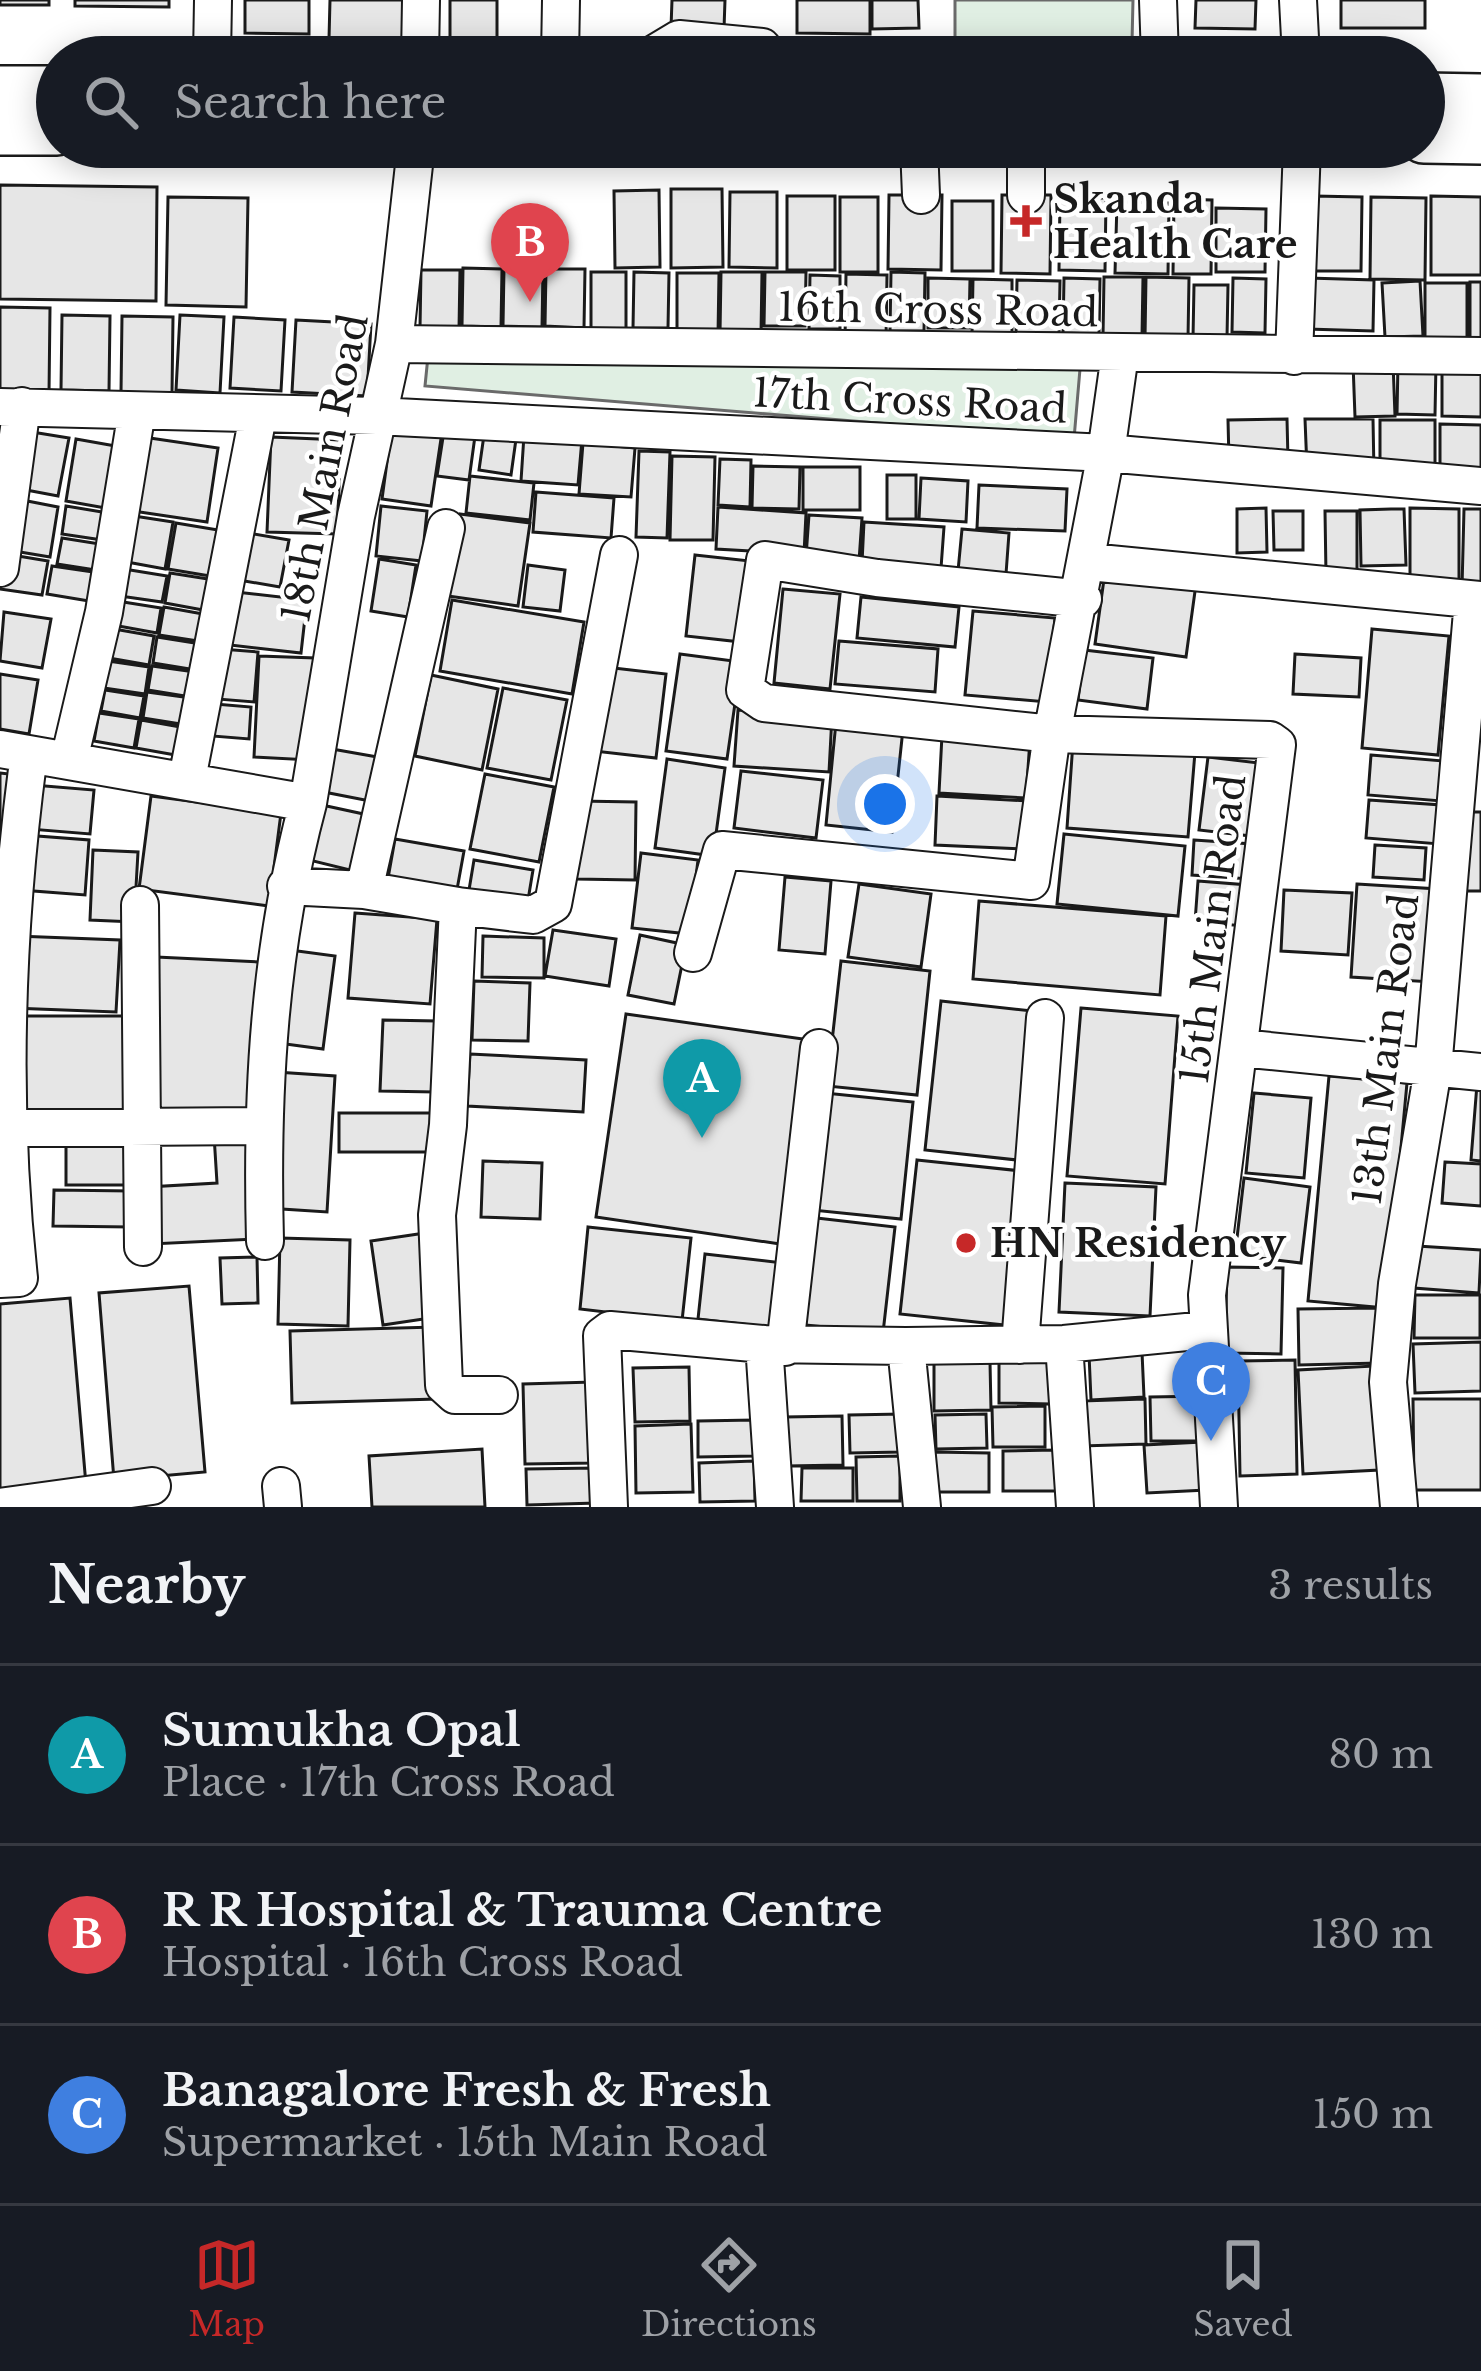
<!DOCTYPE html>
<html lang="en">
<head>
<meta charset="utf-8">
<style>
  body { margin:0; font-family:"Libre Baskerville",serif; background:#20242c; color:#f1f3f6 }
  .you { position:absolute; left:885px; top:804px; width:42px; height:42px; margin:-30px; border:9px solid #fff; border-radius:50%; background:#1a73e8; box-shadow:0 0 0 18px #1a73e833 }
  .badge { display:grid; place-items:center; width:78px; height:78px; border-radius:50%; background:#c62828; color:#fff; font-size:39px; font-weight:700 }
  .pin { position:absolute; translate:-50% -99px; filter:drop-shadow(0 3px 6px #0008) }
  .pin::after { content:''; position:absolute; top:63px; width:42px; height:36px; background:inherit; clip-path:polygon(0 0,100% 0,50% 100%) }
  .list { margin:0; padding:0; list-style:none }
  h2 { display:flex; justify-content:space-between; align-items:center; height:156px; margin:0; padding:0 48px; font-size:51px }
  h2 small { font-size:39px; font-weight:400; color:#9ea1a6 }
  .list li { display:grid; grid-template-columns:78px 1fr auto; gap:36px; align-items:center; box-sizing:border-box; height:180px; padding:0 48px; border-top:3px solid #363941 }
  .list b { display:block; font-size:45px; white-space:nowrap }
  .list p { margin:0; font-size:39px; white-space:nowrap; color:#9ea1a6 }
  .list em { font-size:39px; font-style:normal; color:#9ea1a6 }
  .icon { flex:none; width:66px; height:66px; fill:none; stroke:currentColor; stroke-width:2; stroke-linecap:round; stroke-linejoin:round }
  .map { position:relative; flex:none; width:1481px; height:1507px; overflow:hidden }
  .search { position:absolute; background:#171b24; box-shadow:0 6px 30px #0003; left:36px; right:36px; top:36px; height:132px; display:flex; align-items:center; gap:30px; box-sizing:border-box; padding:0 42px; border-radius:66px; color:#9ea1a6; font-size:45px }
  .sheet { height:696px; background:#171b24 }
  nav { display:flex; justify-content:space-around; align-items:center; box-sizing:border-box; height:168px; border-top:3px solid #363941; background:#171b24; font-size:33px; color:#9ea1a6 }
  nav a { display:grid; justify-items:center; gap:6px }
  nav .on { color:#c62828 }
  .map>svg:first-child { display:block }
</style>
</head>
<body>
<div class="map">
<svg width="1481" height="1507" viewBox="0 0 1481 1507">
  <rect width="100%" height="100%" fill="#fff"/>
  <path fill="#e0efe3" stroke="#6a6a6a" stroke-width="3" d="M955 0H1133L1132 43H955Z
    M428 356 1080 369 1074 439 425 386Z"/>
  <path fill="#e6e6e6" stroke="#1a1a1a" stroke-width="3" d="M0 0H49V5H0Z
    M75 0H169V7L75 6Z
    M245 0H309V34L245 33Z
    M330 0H419L418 40 329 39Z
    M450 0H497V38H450Z
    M672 0H725L724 29 671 28Z
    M797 0H870V34L797 33Z
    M872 0H918L919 28 872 29Z
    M1196 0H1256L1255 29 1195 28Z
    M1341 0H1425V28H1341Z
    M0 185 157 187 156 301 0 299Z
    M671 189H722L723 267 671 268Z
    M659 190 660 267 615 268 614 191Z
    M730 192H777V268L729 267Z
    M889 195H942L941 270 888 269Z
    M1002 195H1051L1050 274 1001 273Z
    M787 196H835V270H787Z
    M1314 196 1362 197 1361 271H1312Z
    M1431 196 1481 197V275H1431Z
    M168 197 248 198 246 307 166 305Z
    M840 197H878V272H840Z
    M1371 197 1426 198 1425 280 1370 279Z
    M1060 198H1106L1105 271 1059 270Z
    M1174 199 1212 200 1211 274H1173Z
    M952 201H993V271H952Z
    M1117 202 1169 203 1168 274 1115 273Z
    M1216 208 1266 209 1265 272H1216Z
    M463 268 502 269 501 327 462 326Z
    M504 268 543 269 542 327 503 326Z
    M546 269H585L584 328 545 326Z
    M421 270H460L459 329 420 328Z
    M591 272H626V330H591Z
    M634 272 669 273 668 328H633Z
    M721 272H762L761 334 720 333Z
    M765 272H806L805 326H764Z
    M891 272 925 273 924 331H890Z
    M677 273H719L718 335H677Z
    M846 274 887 275 886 340H845Z
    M810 275 840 276V329H809Z
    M1104 277H1143L1142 337 1103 336Z
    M1146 277 1189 278 1188 339 1145 338Z
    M928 278 970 279 969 328H928Z
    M1064 278 1100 279 1099 334 1063 333Z
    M1233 278 1266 279 1265 333 1232 332Z
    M1308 278 1374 280 1373 331 1307 329Z
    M973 279 1012 280V334H972Z
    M1017 280 1060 281 1059 333H1016Z
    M1420 281 1423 336 1385 337 1382 283Z
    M1470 282H1481V345H1470Z
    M1425 283H1467V339H1425Z
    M1194 285H1228L1227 338H1193Z
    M0 307 50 308 49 394 0 393Z
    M62 315 110 316 109 391 61 390Z
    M180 315 224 317 220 393 176 390Z
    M122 316 173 317 172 394 121 393Z
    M234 317 285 320 281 391 230 388Z
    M296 320 371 324 367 396 292 392Z
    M1393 362 1395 416 1355 417 1353 363Z
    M1398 362 1436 363 1435 415 1397 414Z
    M1442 362 1481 363V417L1442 416Z
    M1287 419 1288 460 1229 461 1228 420Z
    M1305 419H1373L1374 473 1307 469Z
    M1380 420H1435V473H1380Z
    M1440 424 1481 425V475H1440Z
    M392 425 442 432 431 506 382 499Z
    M485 428 517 432 511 475 479 470Z
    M444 431 475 436 469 480 437 476Z
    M32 432 69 438 58 496 21 489Z
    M524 435 582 439 578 485 521 481Z
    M143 437 218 448 207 522 133 511Z
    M271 437 341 440 337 534 267 532Z
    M76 439 121 447 111 509 66 501Z
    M583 443 635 448 631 497 579 494Z
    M639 451 670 452 667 538 636 537Z
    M672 456 715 457 713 540H670Z
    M720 459 751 460 750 507 718 505Z
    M753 466 800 467 799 509 752 508Z
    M803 467H860V510H803Z
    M887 475H916V519H887Z
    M470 476 534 483 530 520 466 513Z
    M921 478 968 481 966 522 919 519Z
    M979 485 1067 489 1065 531 977 528Z
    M536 492 614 498 611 538 533 532Z
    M17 499 58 507 50 557 8 550Z
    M66 506 114 514 109 541 62 534Z
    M381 506 427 511 422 561 376 556Z
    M718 507 806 513 804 554 716 549Z
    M1266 508 1267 552 1237 553V509Z
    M1410 508 1459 509V587H1410Z
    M1391 509H1404L1406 565 1361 566 1360 510Z
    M1464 509H1481V589L1462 588Z
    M1273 511H1303V550H1274Z
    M1325 511H1357V575H1326Z
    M460 514 530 523 518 606 448 596Z
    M809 515 862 518 859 561 806 557Z
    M134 516 173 522 165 569 127 562Z
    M864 522 944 527 941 568 862 563Z
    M176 523 218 530 210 576 168 569Z
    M962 529 1009 533 1006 574 958 571Z
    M242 532 289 540 280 587 233 579Z
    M62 538 106 545 102 571 57 564Z
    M6 554 48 561 42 595 0 589Z
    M695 555 750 561 741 642 686 636Z
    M379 559 416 565 408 617 371 611Z
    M528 565 565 570 560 611 523 607Z
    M52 566 100 573 95 602 47 594Z
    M124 569 167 576 162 602 120 596Z
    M1105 572 1196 584 1186 657 1095 644Z
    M170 573 208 579 203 610 165 603Z
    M783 589 840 594 830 689 774 683Z
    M236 592 307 600 301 653 230 645Z
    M861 597 959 607 955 647 857 638Z
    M452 600 584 622 572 694 440 671Z
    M117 601 161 608 157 633 113 625Z
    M164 607 203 614 198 641 159 635Z
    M973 611 1055 618 1047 702 965 695Z
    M4 612 51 619 42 668 0 661Z
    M114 629 154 636 149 665 109 658Z
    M1372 629 1449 636 1438 755 1362 748Z
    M157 637 201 644 196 670 153 663Z
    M839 641 938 649 935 692 835 684Z
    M221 649 258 652 254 702 217 699Z
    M1084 650 1153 658 1147 709 1078 700Z
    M680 654 741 662 727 759 666 751Z
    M1295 654 1361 658 1359 697 1293 694Z
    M259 656 315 658 310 760 254 757Z
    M108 661 149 667 145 694 104 688Z
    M152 666 195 672 191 697 148 690Z
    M605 667 666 674 656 758 594 751Z
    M0 674 38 680 29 734 0 729Z
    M431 675 498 689 482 770 415 756Z
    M503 688 567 700 551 780 487 768Z
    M105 690 144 696 140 718 101 711Z
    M147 692 191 698 187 725 143 718Z
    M215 704 251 707 249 739 212 736Z
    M738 710 832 716 829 772 734 766Z
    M99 713 139 719 134 748 94 741Z
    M141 720 186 728 181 756 136 748Z
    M836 722 903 729 892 832 826 825Z
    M942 735 1030 739 1026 798 939 793Z
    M1073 742 1195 752 1188 837 1067 828Z
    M332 749 383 758 375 802 324 792Z
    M1371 755 1444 761 1441 801 1368 795Z
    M1208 757 1259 763 1251 836 1199 830Z
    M667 759 725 768 713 856 655 848Z
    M741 771 823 780 816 838 734 828Z
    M0 773 18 775 12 848 0 847Z
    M485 774 554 787 539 862 470 849Z
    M33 785 94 790 90 834 29 829Z
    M151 796 281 813 269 906 139 889Z
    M937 796 1028 801 1025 849 935 845Z
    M1369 800 1441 805 1439 844 1366 838Z
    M578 801 636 802 635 880 576 879Z
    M322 805 368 815 354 871 309 860Z
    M1461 812H1481V891H1460Z
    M1064 834 1185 846 1178 916 1057 904Z
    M24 835 89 840 85 895 21 890Z
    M395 839 464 851 456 895 387 884Z
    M1194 840 1252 844 1250 879 1192 875Z
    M1375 845 1426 848 1424 880 1373 877Z
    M93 850 138 852 134 922 90 920Z
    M641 853 698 860 689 934 632 928Z
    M474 860 533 870 526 912 467 902Z
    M785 877 831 881 825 954 779 950Z
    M1198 881 1248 885 1245 926 1195 922Z
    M859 884 931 894 921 967 848 957Z
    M1357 884 1438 889 1432 982 1351 977Z
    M1284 890 1352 893 1348 955 1281 951Z
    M979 901 1166 916 1160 995 973 979Z
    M355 913 437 919 430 1004 348 998Z
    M553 930 616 939 609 986 545 976Z
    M640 935 686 945 674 1004 628 995Z
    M16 936 120 940 116 1012 12 1008Z
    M483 936 544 938V978L482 977Z
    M290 950 335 956 323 1049 278 1043Z
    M156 957 259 962 251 1115 149 1110Z
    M841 961 930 971 917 1095 827 1086Z
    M474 981 530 983 528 1041 472 1040Z
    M941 1001 1042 1012 1026 1161 925 1150Z
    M1081 1008 1178 1016 1165 1184 1067 1176Z
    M626 1014 810 1040 780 1244 596 1217Z
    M15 1016H133L132 1112H15Z
    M383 1020 437 1021 435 1092 380 1091Z
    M470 1054 586 1060 583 1112 467 1106Z
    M276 1072 335 1076 327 1212 267 1208Z
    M1329 1076 1407 1083 1386 1308 1308 1301Z
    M1477 1084H1481V1161L1471 1160Z
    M825 1093 913 1102 901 1219 812 1210Z
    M1254 1093 1311 1098 1304 1178 1246 1173Z
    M339 1113H434V1152H339Z
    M250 1133 256 1239 151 1244 148 1187 217 1183 214 1135Z
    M66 1137H131V1185H66Z
    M917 1160 1031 1172 1014 1326 900 1314Z
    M483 1161 542 1163 540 1219 481 1217Z
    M1445 1162 1481 1164V1206L1442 1203Z
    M1244 1178 1310 1187 1301 1263 1235 1255Z
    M1065 1183 1156 1187 1150 1316 1059 1312Z
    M54 1190 131 1191 130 1227 53 1226Z
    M808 1217 895 1227 883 1333 796 1324Z
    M588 1227 691 1238 682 1321 580 1309Z
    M425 1233 437 1317 383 1325 371 1241Z
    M280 1238 350 1240 348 1326 278 1324Z
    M1417 1246 1481 1250 1479 1293 1414 1288Z
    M705 1254 783 1263 776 1328 698 1319Z
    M257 1257 258 1303 222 1304 220 1258Z
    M1227 1267 1283 1268 1281 1354 1225 1353Z
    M189 1286 205 1472 114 1480 99 1293Z
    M1415 1295H1480V1338H1414Z
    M70 1298 86 1485 0 1492V1304Z
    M1378 1308 1379 1363 1299 1365 1298 1309Z
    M435 1327 437 1399 292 1403 290 1331Z
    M1481 1342V1391L1415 1393 1413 1344Z
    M1142 1352 1144 1397 1091 1400 1089 1354Z
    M1295 1360 1297 1474 1240 1476 1238 1361Z
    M990 1362 991 1410 934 1411V1363Z
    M999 1362H1052V1404L999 1403Z
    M1374 1366 1379 1470 1303 1474 1298 1370Z
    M689 1367 690 1421 635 1422 633 1368Z
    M593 1382 594 1463 525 1464 523 1384Z
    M1210 1396 1211 1441H1151L1150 1397Z
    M1145 1399 1146 1444 1082 1446 1081 1401Z
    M1413 1399H1481V1490H1414Z
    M1045 1406V1447H993L992 1407Z
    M902 1414V1452L850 1453 849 1415Z
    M986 1414 987 1448 936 1449 935 1415Z
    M842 1416 843 1465 786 1466 785 1417Z
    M754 1420 755 1456 698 1457V1421Z
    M691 1424 693 1492 636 1493 635 1426Z
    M1203 1442 1206 1490 1147 1493 1144 1445Z
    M482 1449 485 1507H372L369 1456Z
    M1056 1450V1491H1003V1451Z
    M934 1452 989 1453V1492H934Z
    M900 1456V1501H857L856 1457Z
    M754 1461 755 1501 700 1502 699 1463Z
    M596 1468 597 1503 527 1505 526 1469Z
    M802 1468H853V1501H801Z"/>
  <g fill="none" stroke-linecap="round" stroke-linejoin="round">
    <g stroke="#1a1a1a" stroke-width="40">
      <path id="minor" d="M1158 0 1160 57
        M1298 0 1301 57
        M212 57 213 0
        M420 57 421 0
        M560 57 561 0
        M649 57 679 39 762 47 770 57
        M919 147 921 195
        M1026 147V195
        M394 344 1481 356
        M1120 354 1106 453 1481 486
        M1294 356 1302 147
        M0 407 376 416 1106 453 1052 734 1031 881 722 850 693 953
        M1089 562 1481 600
        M0 568 22 406
        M1083 599 877 578 765 560 745 690 764 703 1052 734 1270 740 1277 745 1207 1295 1219 1507
        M0 749 308 803C269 949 261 1091 265 1241
        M69 760 104 612 137 411
        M187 779 258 416
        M308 803 356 516 394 344 416 147
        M286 886 364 890 458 906 448 1125 437 1215 444 1385 455 1395H499
        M364 890 446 528
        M140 905 143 1247
        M458 906 533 915 553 904 619 555
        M1240 1048 1481 1072
        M0 1128 262 1126
        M0 1279 19 1278C0 1105 6 926 29 754
        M1064 1344 1075 1507
        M1020 1345 1045 1018
        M785 1347 819 1048
        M281 1486 283 1507
        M0 1507 152 1486
        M609 1507 602 1336 610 1330 764 1344
        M775 1507 764 1344 906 1346
        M922 1507 906 1346 1064 1344 1207 1330
        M1399 1507 1388 1382 1397 1284 1433 1069 1473 600"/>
    </g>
    <g stroke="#1a1a1a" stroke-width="56">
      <path id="highway" d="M0 92H57
        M1424 99 1481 100
        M0 129H57
        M1424 137 1481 138"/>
    </g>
    <use href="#minor" stroke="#fff" stroke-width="36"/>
    <use href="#highway" stroke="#fff" stroke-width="51"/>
  </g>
  <g fill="#c62828" stroke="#fff" stroke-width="4.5">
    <path d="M1020 203h12v12h12v12h-12v12h-12v-12h-12v-12h12z"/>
    <circle cx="966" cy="1243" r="12"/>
  </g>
  <g text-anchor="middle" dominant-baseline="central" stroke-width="9" stroke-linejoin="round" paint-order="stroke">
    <g font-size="39" font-weight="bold" fill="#1a1a1a" stroke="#fff" text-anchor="start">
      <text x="1053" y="199">Skanda<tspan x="1053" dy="45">Health Care</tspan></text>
      <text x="990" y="1243">HN Residency</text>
    </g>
    <g font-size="39" fill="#1a1a1a" stroke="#fff">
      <text transform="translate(938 310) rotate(1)">16th Cross Road</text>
      <text transform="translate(910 401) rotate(3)">17th Cross Road</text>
      <text transform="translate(325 468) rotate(-79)">18th Main Road</text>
      <text transform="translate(1213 929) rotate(-83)">15th Main Road</text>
      <text transform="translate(1386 1049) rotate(-83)">13th Main Road</text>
    </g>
  </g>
</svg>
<div class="you"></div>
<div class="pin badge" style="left:702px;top:1138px;background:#0f9aa8">A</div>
<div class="pin badge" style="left:530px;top:302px;background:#e0444e">B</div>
<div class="pin badge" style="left:1211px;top:1441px;background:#3f7fe0">C</div>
<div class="search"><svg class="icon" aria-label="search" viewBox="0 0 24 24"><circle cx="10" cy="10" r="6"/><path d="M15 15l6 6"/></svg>Search here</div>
</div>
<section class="sheet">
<h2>Nearby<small>3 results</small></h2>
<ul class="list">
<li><span class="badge" style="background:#0f9aa8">A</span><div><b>Sumukha Opal</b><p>Place · 17th Cross Road</p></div><em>80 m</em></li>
<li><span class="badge" style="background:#e0444e">B</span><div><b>R R Hospital &amp; Trauma Centre</b><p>Hospital · 16th Cross Road</p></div><em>130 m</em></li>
<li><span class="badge" style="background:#3f7fe0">C</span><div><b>Banagalore Fresh &amp; Fresh</b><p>Supermarket · 15th Main Road</p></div><em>150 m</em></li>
</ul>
</section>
<nav>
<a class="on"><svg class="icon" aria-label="map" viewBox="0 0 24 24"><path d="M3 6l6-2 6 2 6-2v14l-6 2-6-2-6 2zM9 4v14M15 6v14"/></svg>Map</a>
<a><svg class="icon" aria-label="directions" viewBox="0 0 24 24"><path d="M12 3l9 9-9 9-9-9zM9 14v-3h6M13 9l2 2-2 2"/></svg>Directions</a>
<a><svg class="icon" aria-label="saved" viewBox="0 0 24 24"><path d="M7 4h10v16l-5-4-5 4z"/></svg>Saved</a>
</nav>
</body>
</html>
